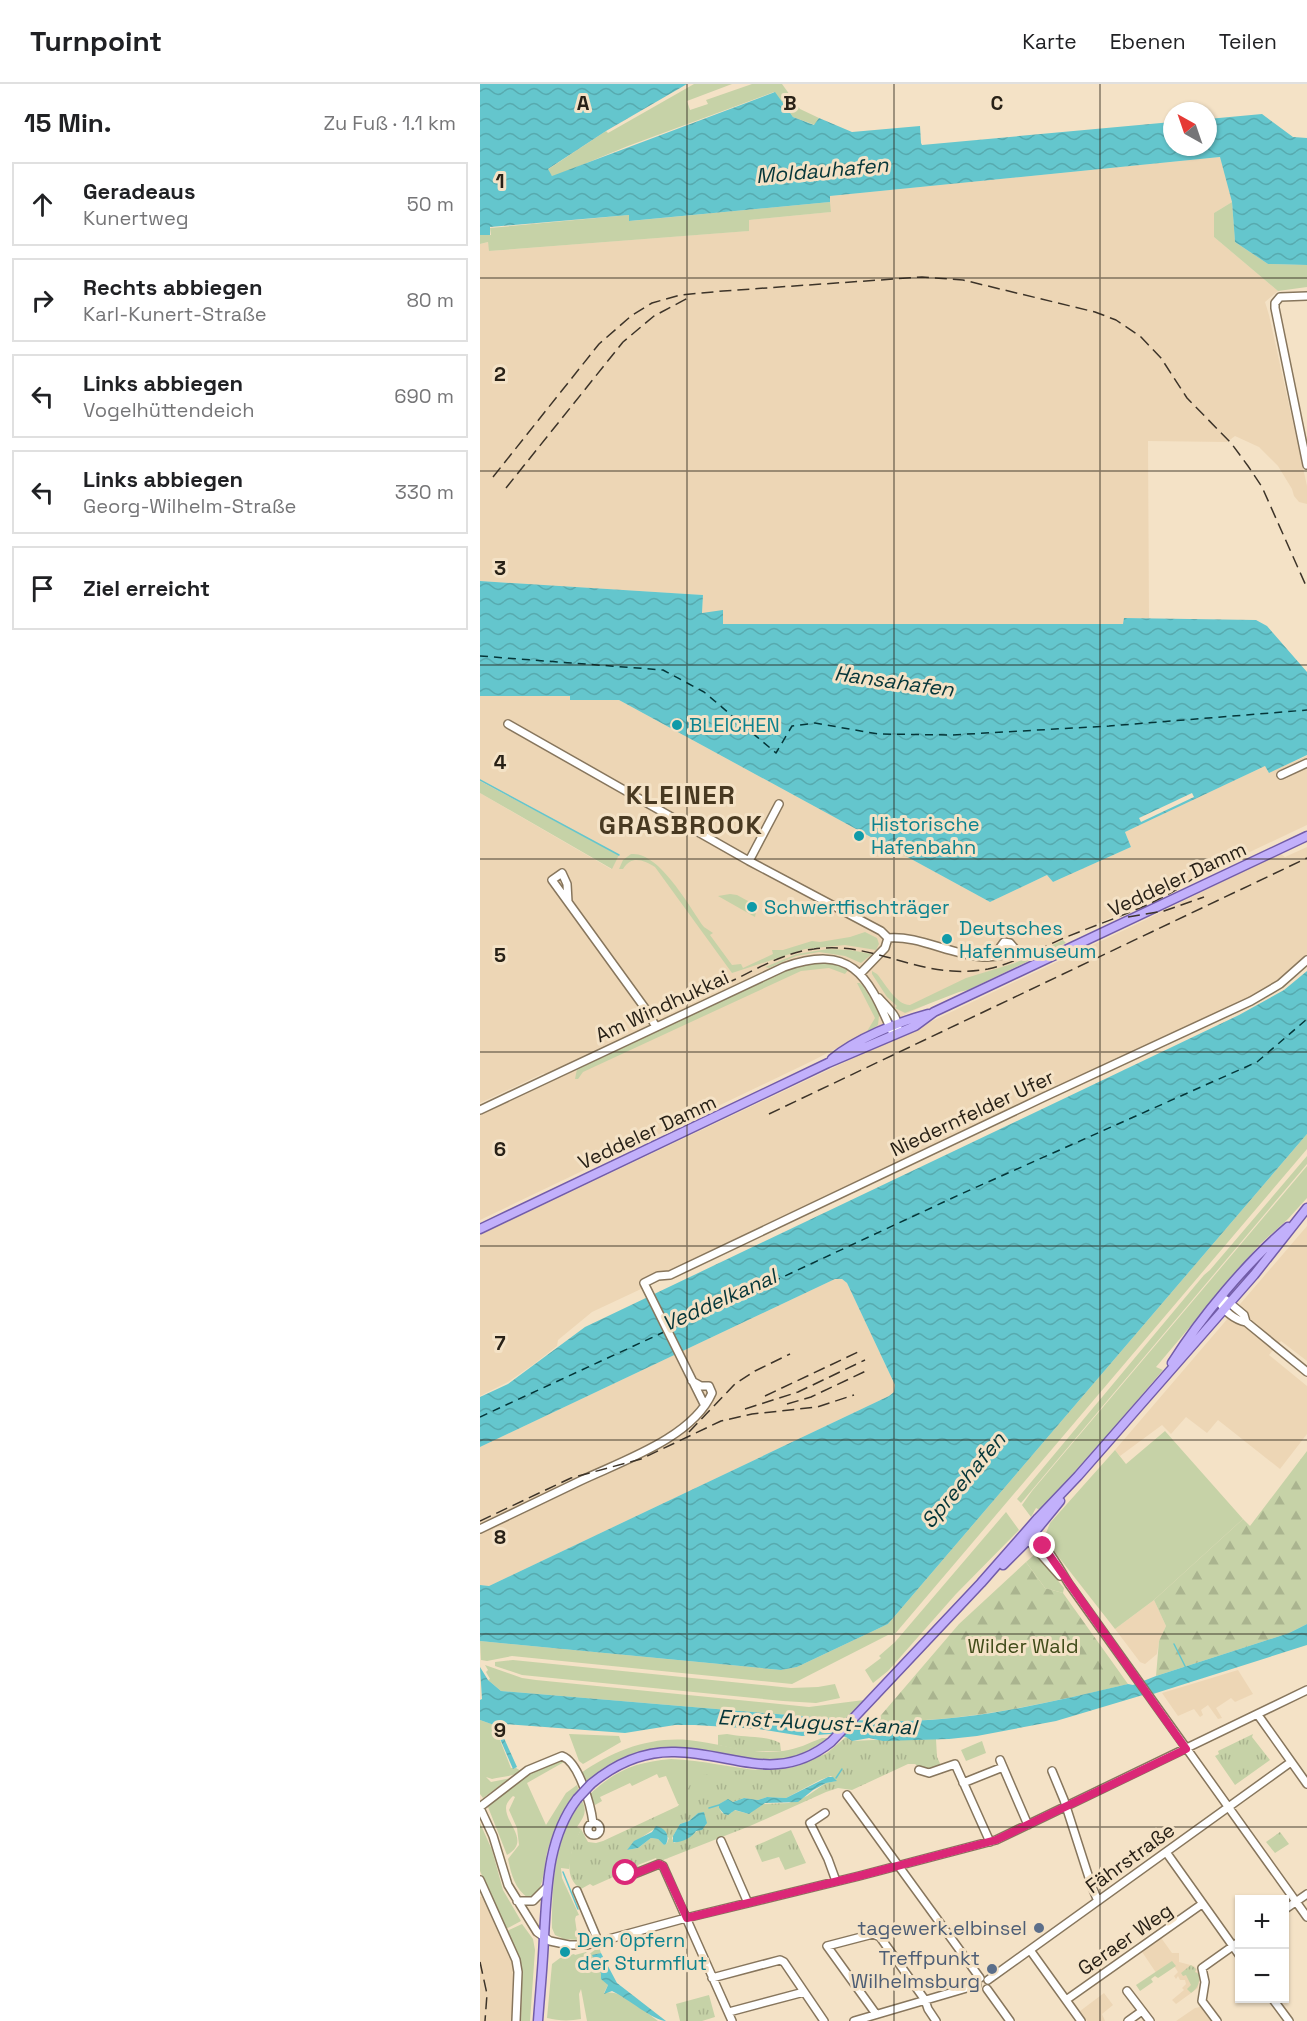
<!DOCTYPE html>
<html lang="de">
<head>
<meta charset="utf-8">
<style>
  body { margin:0; font-family:"Space Grotesk",sans-serif; background:#f6f6f6; color:#202124 }
  .controls { position:absolute; right:18px; bottom:18px; display:grid; overflow:hidden; border-radius:0px; box-shadow:0 2px 4px #0004 }
  .controls button { width:54px; height:54px; display:grid; place-items:center; padding:0; border:0; border-bottom:2px solid #e0e0e0; background:#fff; color:#202124; font:30px sans-serif }
  .compass { position:absolute; left:683px; top:18px; width:54px; height:54px; border-radius:50%; background:#fff; box-shadow:0 2px 4px #0004; rotate:320deg }
  .stop { position:absolute; width:18px; height:18px; margin:-14px; border:4px solid #db2777; border-radius:50%; background:#fff }
  .stop.end { background:#db2777; border-color:#fff; box-shadow:0 2px 6px #0008 }
  .list { margin:0; padding:0; list-style:none }
  h2 { display:flex; justify-content:space-between; align-items:center; height:78px; margin:0; padding:0 24px; font-size:26px }
  h2 small { font-size:20px; font-weight:400; color:#757577 }
  .list li { display:grid; grid-template-columns:39px 1fr auto; gap:18px; align-items:center; box-sizing:border-box; height:84px; margin:0 12px 12px; padding:0 12px; border:2px solid #e0e0e0; border-radius:0px }
  .list b { display:block; font-size:22px; white-space:nowrap }
  .list p { margin:0; font-size:20px; white-space:nowrap; color:#757577 }
  .list em { font-size:20px; font-style:normal; color:#757577 }
  .icon { flex:none; width:33px; height:33px; fill:none; stroke:currentColor; stroke-width:2; stroke-linecap:round; stroke-linejoin:round }
  .map { position:relative; flex:none; width:827px; height:1937px; overflow:hidden }
  header { display:flex; align-items:center; gap:36px; box-sizing:border-box; height:84px; padding:0 30px; background:#fff; border-bottom:2px solid #e0e0e0 }
  header strong { font-size:28px }
  nav { display:flex; gap:33px; margin-inline-start:auto; font-size:21px }
  main { display:flex }
  aside { flex:1; background:#fff }
  .map>svg:first-child { display:block }
</style>
</head>
<body>
<header>
<strong>Turnpoint</strong>
<nav><a>Karte</a><a>Ebenen</a><a>Teilen</a></nav>
</header>
<main>
<aside>
<h2>15 Min.<small>Zu Fuß · 1.1 km</small></h2>
<ul class="list">
<li><svg class="icon" aria-label="ahead" viewBox="0 0 24 24"><path d="M12 20V5M6 11l6-6 6 6"/></svg><div><b>Geradeaus</b><p>Kunertweg</p></div><em>50 m</em></li>
<li><svg class="icon" aria-label="right" viewBox="0 0 24 24"><path d="M7 20v-9h11M14 6l5 5-5 5"/></svg><div><b>Rechts abbiegen</b><p>Karl-Kunert-Straße</p></div><em>80 m</em></li>
<li><svg class="icon" aria-label="left" viewBox="0 0 24 24"><path d="M17 20v-9H6M10 6l-5 5 5 5"/></svg><div><b>Links abbiegen</b><p>Vogelhüttendeich</p></div><em>690 m</em></li>
<li><svg class="icon" aria-label="left" viewBox="0 0 24 24"><path d="M17 20v-9H6M10 6l-5 5 5 5"/></svg><div><b>Links abbiegen</b><p>Georg-Wilhelm-Straße</p></div><em>330 m</em></li>
<li><svg class="icon" aria-label="arrive" viewBox="0 0 24 24"><path d="M6 21V4h12l-3 4 3 4H6"/></svg><div><b>Ziel erreicht</b></div></li>
</ul>
</aside>
<div class="map">
<svg width="827" height="1937" viewBox="0 0 827 1937">
  <defs>
    <pattern id="forest-firs" width="22" height="20" patternUnits="userSpaceOnUse" patternTransform="scale(1.5)"><rect width="22" height="20" fill="#c6d2a7"/><path d="M5 1l3.5 6h-7zM16 11l3.5 6h-7z" fill="#aab48f"/></pattern>
    <pattern id="park-tufts" width="24" height="20" patternUnits="userSpaceOnUse" patternTransform="scale(1.5)"><rect width="24" height="20" fill="#c6d2a7"/><path d="M3 7l-1-3M5 7V3M7 7l1-3M15 17l-1-3M17 17v-4M19 17l1-3" fill="none" stroke="#aab48f"/></pattern>
    <pattern id="water-waves" width="16" height="10" patternUnits="userSpaceOnUse" patternTransform="scale(1.5)"><rect width="16" height="10" fill="#64c6cd"/><path d="M0 5q4-4 8 0t8 0" fill="none" stroke="#57aaaf"/></pattern>
  </defs>
  <rect width="100%" height="100%" fill="#f4e2c6"/>
  <path fill="#edd6b5" d="M741 73 752 118 734 129V153L798 207 785 218 789 231 827 402V420L819 418 814 412 812 405 798 382 779 363 755 352 747 358 668 357 669 534H644V540H243L222 529 223 511 0 497V160L8 158 10 167 268 147V136L350 128V112Z
    M0 612H90L91 616H139L510 818 567 791 573 798 651 763 645 748 785 682 789 688 827 672V741L384 950 332 977 0 1136V1031L69 998 64 989 0 1019V709L131 785 139 771 0 697Z
    M827 763V872L806 892 775 917 112 1228 78 1256 77 1262 54 1280 28 1298 0 1312V1151L655 841 768 785 801 770 805 773Z
    M827 1142V1277L801 1257 789 1271 827 1302V1350L800 1385 738 1336 727 1349 706 1333 691 1350 682 1341 640 1372 635 1366Z
    M355 1195H362L367 1199 415 1301 414 1308 409 1312 9 1502 0 1501V1363Z
    M674 1516 686 1542 679 1557 677 1570 665 1580 660 1578 635 1545Z
    M758 1586 773 1610 755 1618 751 1614 736 1624 742 1634 738 1635 728 1621 721 1626 723 1631 720 1633 714 1625 698 1632 682 1609Z
    M3 1812 33 1873 32 1937H0V1813Z
    M679 1851 692 1869H699V1878L714 1882 717 1885 716 1888H719L720 1892 718 1904 696 1920 692 1916 704 1906 702 1904 706 1900 705 1896H700L698 1892 696 1895 694 1892 698 1888 694 1882 679 1893 660 1865Z
    M624 1909 633 1921 622 1930 625 1937H607L600 1927Z
    M720 1923 731 1937H696L715 1924Z"/>
  <path fill="#c6d2a7" d="M214 0H252L207 17 210 26 228 20 226 16 272 0H302L320 25 339 34 335 41 313 33 294 8 148 62 75 92H72L67 86 126 47 128 49Z
    M350 118 351 128 269 136V147L9 167 8 158 0 160V151H11L10 144 149 131 150 137Z
    M752 118 755 158 788 180 827 181V203L798 207 734 153V129Z
    M0 697 139 771 132 785 0 709Z
    M151 770C179 767 209 822 224 843L233 849 230 851 252 881 261 880 263 884 293 870 292 866H303L332 857 340 858 370 853 385 848 397 854 399 860 396 866 365 861 325 865 252 889 175 783C163 776 152 771 143 785H139L143 776Z
    M250 810 257 811 277 822 275 833 238 812Z
    M583 856 586 859 488 906 479 908 425 929 415 924 417 922 407 913 392 890V887L397 890C405 899 416 921 430 921L486 894 535 879Z
    M348 865 370 866 392 870 381 879 365 872 339 868 316 872 289 884 285 883 317 870Z
    M333 877C347 877 357 878 368 886L365 890 349 884 321 887 103 988 98 995H95L97 985 309 885Z
    M377 899H380L383 902 401 931 399 932 398 941 386 949 395 934Z
    M827 1050V1065L414 1551H408L312 1600 32 1572 7 1577 1 1576 0 1557 301 1586 317 1583 408 1540Z
    M827 1072V1080L541 1419 537 1415 724 1191 730 1186Z
    M827 1082V1114L808 1135 779 1161 676 1283 683 1286 592 1393 560 1426 556 1424 551 1433 542 1421 552 1407Z
    M685 1347 763 1435 674 1516 635 1545 577 1471 569 1459 566 1449 570 1439 635 1366 646 1380Z
    M526 1428 539 1446 476 1510 408 1587 393 1599 385 1586 401 1574 399 1572 415 1558Z
    M554 1471 559 1474 584 1504 583 1509 565 1504 546 1478Z
    M33 1576 311 1604 338 1603 355 1600 360 1614 336 1619 303 1617 42 1591 15 1582V1578Z
    M5 1581 42 1594 56 1596 329 1623 384 1616 387 1617 369 1636 21 1607 8 1596 10 1595 6 1588 8 1586Z
    M0 1636 14 1641 31 1684H36L41 1687C34 1693 22 1692 12 1695L6 1693 11 1698 31 1694 3 1714 0 1710Z
    M89 1650 139 1652 141 1658 103 1680 99 1677Z
    M342 1654H349L326 1670 305 1676 285 1678 183 1665 106 1699 101 1689C133 1667 168 1653 208 1656 240 1659 270 1671 303 1667 318 1665 329 1659 342 1654Z
    M502 1657 506 1669 486 1677 481 1666Z
    M191 1675C224 1676 255 1685 287 1687L214 1721 198 1720 186 1692 179 1694 177 1690 152 1702 150 1699 120 1713 122 1717 115 1721 110 1710C136 1686 156 1678 191 1675Z
    M78 1677 84 1678 47 1699 66 1741 86 1709 97 1701 99 1707C85 1724 74 1744 68 1765 63 1782 66 1801 53 1813L48 1814C35 1805 31 1790 28 1775L39 1761 37 1744 29 1726 35 1713 33 1712C30 1715 26 1719 26 1724 26 1741 51 1757 27 1771L8 1723C22 1702 56 1686 78 1677Z
    M102 1717C108 1728 103 1734 97 1743L101 1745 92 1767 89 1785 81 1784 82 1794 99 1831 96 1832 95 1835 98 1856 84 1855 75 1851 72 1844C72 1800 74 1753 102 1717Z
    M0 1739 12 1766 23 1806 41 1837 26 1845 0 1787Z
    M672 1753 680 1764 659 1778 651 1767Z
    M42 1840 53 1855 55 1866 50 1937H41L42 1883 27 1847Z
    M119 1863 121 1869 113 1871 128 1901 124 1909C143 1905 163 1926 178 1937H107L101 1905 99 1910 101 1935C90 1937 79 1937 67 1934L72 1880 80 1874 94 1870 95 1871 106 1868 108 1871Z
    M692 1877 696 1882 678 1894 675 1892 671 1895 673 1898 660 1907 656 1901Z"/>
  <path fill="url(#forest-firs)" d="M827 1367V1540L809 1549 676 1592 679 1557 686 1542 674 1516 763 1435 770 1442Z
    M546 1478 565 1504 583 1509 648 1600C565 1620 482 1639 396 1637L479 1540Z"/>
  <path fill="url(#park-tufts)" fill-rule="evenodd" d="M247 1650C265 1654 285 1651 300 1659L301 1667H266L238 1661V1651Z
    M773 1650 772 1653 790 1676 755 1701 735 1672 739 1670 738 1667Z
    M366 1653 372 1657C400 1655 428 1656 456 1655L457 1673 463 1686 450 1690 435 1680H428L372 1706 358 1704 346 1708 270 1742 178 1778 176 1774 158 1781 159 1786 153 1788 149 1783 143 1782 139 1786 140 1790 113 1802 110 1800 101 1805C80 1791 92 1763 101 1745L108 1758 116 1759 123 1757 198 1722 215 1692 263 1686 305 1685 320 1681 347 1669ZM351 1692 356 1697 346 1699 327 1712 309 1719 281 1720 269 1730 254 1726 251 1729H242L239 1724V1720L247 1716 253 1718 264 1714 278 1716 287 1713 306 1714 340 1696ZM218 1729H224L226 1741 207 1754 194 1759 192 1754 200 1740 209 1737ZM174 1745 189 1754 187 1759 184 1761 178 1755 171 1754 158 1764 147 1766 153 1759Z
    M311 1746 326 1779 305 1786 299 1773 282 1778 275 1762Z
    M800 1748 809 1760 795 1769 786 1758Z
    M711 1881 716 1885 715 1888 719 1890C720 1899 718 1904 711 1909L707 1905 711 1901 706 1891 703 1892 701 1889Z
    M229 1911 235 1933 222 1937H200L196 1920Z"/>
  <path fill="url(#water-waves)" d="M0 0H207L126 47 68 85 72 92 295 8 313 33 334 41 339 34 372 48 440 42 441 59 442 61 692 38V63H728V35L782 30 813 53 827 54V181L788 180 755 158 752 118 740 73 350 112V118L149 137V131L10 143V151H0Z
    M0 497 223 511 222 529 243 526V540H643L644 534 776 536 787 542 827 588V671L789 689 785 682 645 748 651 763 573 798 567 791 510 818 139 616H90V612H0Z
    M827 887V1050L408 1540 317 1583 301 1586 0 1557V1501L9 1502 409 1312 414 1308 415 1301 367 1199 362 1195H355L0 1363V1313L28 1300 105 1243 759 931 804 906Z
    M827 1540V1561L673 1610 663 1611 576 1637 497 1652 469 1655 403 1657 389 1654 372 1657 366 1653 351 1650 322 1652 279 1645 215 1641H195L145 1649 23 1640 19 1643 37 1683 33 1685 14 1641 0 1636V1616L2 1615 0 1583 8 1596 21 1607 369 1636C387 1636 406 1638 424 1637 500 1636 575 1617 648 1600L653 1601 676 1592 809 1549Z
    M348 1693H353L357 1697 346 1699 333 1706 318 1718 285 1719 269 1730 255 1726 248 1731 244 1730 239 1724V1720L248 1715 253 1718 264 1714 278 1716 287 1713 306 1714Z
    M224 1728 227 1739 222 1746 216 1747C213 1753 199 1760 193 1758V1752L200 1740 209 1737 218 1729Z
    M176 1742C186 1744 190 1752 186 1760L184 1761 178 1755 171 1754 158 1764 147 1766 154 1757 172 1748Z
    M121 1869 137 1899 186 1937C174 1937 147 1914 132 1907L124 1910 128 1901 121 1895V1889L112 1871Z"/>
  <path fill="#f4e2c6" d="M712 709 714 713 661 738 659 734Z"/>
  <g fill="none" stroke-linecap="round" stroke-linejoin="round">
    <path stroke="#64c6cd" stroke-width="1.5" d="M0 696 139 771
      M694 1560 706 1584
      M356 1694 362 1685
      M229 1724 239 1721
      M83 1788 98 1825"/>
    <path stroke="#053639" stroke-width="1.5" stroke-dasharray="8 6" stroke-linecap="butt" d="M0 572 183 586 224 608 296 669 312 642 335 639 398 650 471 651 629 642 827 626
      M191 1245 481 1110 777 978 827 935
      M0 1333 184 1248"/>
    <g stroke="#87765d" stroke-width="10">
      <path id="minor" d="M827 212 800 213 795 219V224L827 381
        M28 640 269 777 401 847 408 854C448 850 496 888 536 866L530 859 524 858 519 865V871
        M801 691 827 679
        M269 777 299 720
        M88 818 72 796 82 789 87 800 88 818 167 927 176 943
        M380 890 405 864 408 854
        M399 914C407 923 418 932 418 944
        M0 1026 304 883C370 860 387 889 411 946
        M739 1216C743 1227 755 1236 766 1238L827 1288
        M746 1216 764 1231 766 1238
        M224 1320 164 1199 178 1192 190 1191 564 1013 771 917 800 900 827 876
        M0 1445C33 1429 67 1413 100 1397 142 1377 212 1354 232 1309L229 1302H221L212 1297
        M549 1448C563 1454 580 1486 589 1500L827 1833
        M548 1452V1456L580 1492
        M778 1631 827 1700
        M520 1676 548 1741
        M439 1686 449 1689 475 1680 510 1758
        M572 1687 584 1716 612 1803 618 1817
        M483 1699 523 1683
        M367 1711 500 1894
        M0 1723 48 1686 82 1672C99 1678 111 1722 113 1739
        M0 1724 13 1752 28 1801 57 1848 70 1857 89 1861H107L206 1834 379 1792 516 1756 827 1606
        M345 1729 330 1739 348 1775 356 1797
        M108 1745a6 6 0 1 1 12 0a6 6 0 1 1-12 0Z
        M241 1757 268 1819
        M686 1768 760 1872
        M146 1789 154 1790 179 1780 183 1782 252 1937
        M0 1796 36 1876 38 1888 36 1937
        M97 1807 119 1859
        M37 1817H53L67 1803
        M804 1826 827 1810
        M550 1866 601 1937
        M232 1894 300 1876 304 1878 344 1937
        M508 1896 811 1678
        M507 1905 530 1937
        M647 1907 670 1937
        M792 1914 809 1937
        M586 1916 722 1820
        M249 1928 324 1908
        M396 1930 347 1862 393 1850 400 1853 445 1916 448 1925 456 1937
        M374 1937 497 1901
        M648 1937 662 1927
        M737 1937 722 1917 725 1898 722 1884 760 1857"/>
    </g>
    <g stroke="#725ca9" stroke-width="11">
      <path id="major" d="M352 975C376 955 418 938 448 930
        M0 1145 348 979 435 942 454 928 827 752
        M692 1279C721 1233 767 1178 808 1143
        M523 1481 548 1456 580 1417
        M111 1700C135 1680 163 1667 195 1668 254 1669 297 1701 351 1658L501 1499 558 1434 598 1392 774 1191 827 1124
        M58 1937C60 1909 63 1881 64 1853 67 1805 67 1755 97 1715"/>
    </g>
    <use href="#minor" stroke="#fff" stroke-width="7"/>
    <use href="#major" stroke="#c2b0fb" stroke-width="8"/>
    <path stroke="#3d3429" stroke-width="1.5" stroke-dasharray="12 6" stroke-linecap="butt" d="M13 393 119 260 151 232 172 219 200 211 243 207 442 193 483 196 615 228 636 236 661 253 681 274 707 314 751 359 768 382 782 403 827 504
      M26 404 143 258 174 232 208 214
      M648 833 684 827 724 813
      M180 931C205 918 232 906 258 894 282 882 307 868 334 865 386 858 423 884 472 887 484 888 496 887 508 885 535 879 559 865 584 854 625 837 681 820 715 793
      M289 1030 827 774
      M285 1312 378 1268
      M307 1320 331 1313 388 1286
      M265 1325 318 1308 385 1276
      M209 1348 255 1300 275 1287 310 1270
      M0 1437 91 1394 161 1375 241 1337 272 1330 337 1323 374 1311
      M0 1878 7 1910 5 1937"/>
    <g stroke="#725ca9" stroke-width="11" stroke-linecap="butt">
      <path id="major-bridge" d="M97 1715 111 1700"/>
    </g>
    <use href="#major-bridge" stroke="#c2b0fb" stroke-width="8"/>
  </g>
  <g fill="none" stroke-linecap="round" stroke-linejoin="round">
    <path stroke="#db2777" stroke-width="8" d="M146 1789 154 1790 179 1780 183 1782 207 1834 379 1792 516 1756 706 1665 563 1462"/>
  </g>
  <path fill="none" stroke="#282117" stroke-width="1.5" stroke-opacity="0.55" d="M207 0V1937M414 0V1937M620 0V1937M0 194H827M0 387H827M0 581H827M0 775H827M0 968H827M0 1162H827M0 1356H827M0 1550H827M0 1743H827"/>
  <g fill="#0f9aa8" stroke="#f4e2c6" stroke-width="2">
    <circle cx="197" cy="641" r="6"/>
    <circle cx="379" cy="752" r="6"/>
    <circle cx="272" cy="823" r="6"/>
    <circle cx="467" cy="855" r="6"/>
    <circle cx="85" cy="1868" r="6"/>
  </g>
  <g fill="#5c6f8a" stroke="#f4e2c6" stroke-width="2">
    <circle cx="559" cy="1844" r="6"/>
    <circle cx="512" cy="1885" r="6"/>
  </g>
  <g text-anchor="middle" dominant-baseline="central" stroke-width="6" stroke-linejoin="round" paint-order="stroke">
    <g font-size="20" fill="#0d838f" stroke="#f4e2c6" text-anchor="start">
      <text x="209" y="641">BLEICHEN</text>
      <text x="391" y="740">Historische<tspan x="391" dy="23">Hafenbahn</tspan></text>
      <text x="284" y="823">Schwertfischträger</text>
      <text x="479" y="844">Deutsches<tspan x="479" dy="23">Hafenmuseum</tspan></text>
      <text x="97" y="1856">Den Opfern<tspan x="97" dy="23">der Sturmflut</tspan></text>
    </g>
    <g font-size="20" fill="#282117" stroke="#f4e2c6">
      <text transform="translate(697 795) rotate(-25)">Veddeler Damm</text>
      <text transform="translate(182 922) rotate(-25)">Am Windhukkai</text>
      <text transform="translate(492 1029) rotate(-25)">Niedernfelder Ufer</text>
      <text transform="translate(167 1048) rotate(-25)">Veddeler Damm</text>
      <text transform="translate(650 1774) rotate(-36)">Fährstraße</text>
      <text transform="translate(645 1855) rotate(-35)">Geraer Weg</text>
    </g>
    <g font-size="20" fill="#414c1a" stroke="#f4e2c6">
      <text x="543" y="1562">Wilder Wald</text>
    </g>
    <g font-size="20" fill="#4e5e75" stroke="#f4e2c6" text-anchor="end">
      <text x="547" y="1844">tagewerk.elbinsel</text>
      <text x="500" y="1874">Treffpunkt<tspan x="500" dy="23">Wilhelmsburg</tspan></text>
    </g>
    <g font-size="21" font-style="italic" fill="#053639" stroke="#f4e2c6">
      <text transform="translate(342 86) rotate(-5)">Moldauhafen</text>
      <text transform="translate(414 597) rotate(8)">Hansahafen</text>
      <text transform="translate(239 1216) rotate(-24)">Veddelkanal</text>
      <text transform="translate(483 1396) rotate(-50)">Spreehafen</text>
      <text transform="translate(337 1638) rotate(3)">Ernst-August-Kanal</text>
    </g>
    <g font-size="26" font-weight="bold" letter-spacing="1.5" fill="#483921" stroke="#f4e2c6">
      <text x="201" y="711">KLEINER<tspan x="201" dy="30">GRASBROOK</tspan></text>
    </g>
  </g>
  <g font-size="20" text-anchor="middle" font-weight="bold" fill="#282117" stroke="#f4e2c6" stroke-width="6" stroke-linejoin="round" paint-order="stroke">
    <text x="103" y="26">A</text>
    <text x="310" y="26">B</text>
    <text x="517" y="26">C</text>
    <text x="20" y="104">1</text>
    <text x="20" y="297">2</text>
    <text x="20" y="491">3</text>
    <text x="20" y="685">4</text>
    <text x="20" y="878">5</text>
    <text x="20" y="1072">6</text>
    <text x="20" y="1266">7</text>
    <text x="20" y="1460">8</text>
    <text x="20" y="1653">9</text>
  </g>
</svg>
<div class="controls">
<button>+</button>
<button>−</button>
</div>
<svg class="compass" viewBox="-18 -18 36 36"><path d="M0-13l5 13h-10z" fill="#e53935"/><path d="M0 13l5-13h-10z" fill="#757577"/></svg>
<div class="stop" style="left:146px;top:1789px"></div>
<div class="stop end" style="left:563px;top:1462px"></div>
</div>
</main>
</body>
</html>
